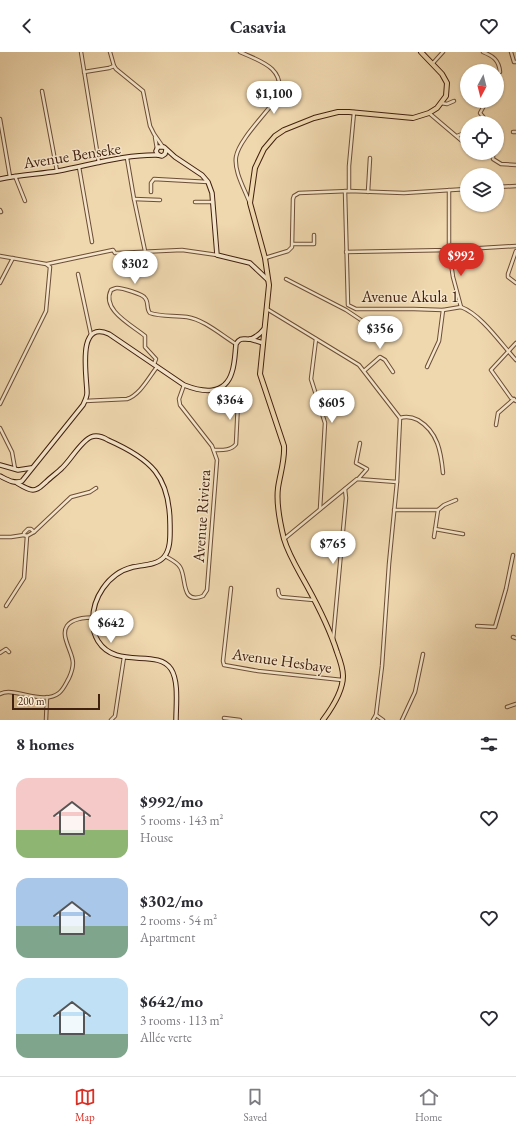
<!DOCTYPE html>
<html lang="en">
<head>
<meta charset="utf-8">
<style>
  :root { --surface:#fff; --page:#f2f2f3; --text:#2b2b33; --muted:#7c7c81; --line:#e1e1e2; --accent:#d93025 }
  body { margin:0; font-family:"EB Garamond",serif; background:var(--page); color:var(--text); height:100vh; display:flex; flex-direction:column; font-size:15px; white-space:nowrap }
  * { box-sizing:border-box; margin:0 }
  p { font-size:13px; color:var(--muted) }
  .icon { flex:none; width:22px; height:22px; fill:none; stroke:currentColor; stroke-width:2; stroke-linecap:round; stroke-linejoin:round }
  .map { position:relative; height:668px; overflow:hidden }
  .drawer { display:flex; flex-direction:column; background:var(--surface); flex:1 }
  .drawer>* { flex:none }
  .needle { width:26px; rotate:187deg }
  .fabs { position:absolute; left:460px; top:12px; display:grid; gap:8px }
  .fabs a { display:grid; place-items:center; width:44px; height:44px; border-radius:50%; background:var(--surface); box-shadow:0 1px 3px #0004; font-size:20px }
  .scale { position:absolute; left:12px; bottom:10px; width:88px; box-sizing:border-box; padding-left:4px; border:2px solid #40200f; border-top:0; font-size:11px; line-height:14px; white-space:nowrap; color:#40200f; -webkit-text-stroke:3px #f5e5ca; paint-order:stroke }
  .price { position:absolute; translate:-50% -34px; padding:0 9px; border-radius:14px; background:#fff; color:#222; font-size:13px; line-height:26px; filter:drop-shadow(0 1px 2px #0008) }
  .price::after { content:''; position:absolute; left:50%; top:24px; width:12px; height:9px; margin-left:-6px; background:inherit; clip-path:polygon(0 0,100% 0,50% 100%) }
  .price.on { background:var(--accent); color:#fff }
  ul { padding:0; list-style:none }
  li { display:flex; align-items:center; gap:12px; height:100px; padding:0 16px }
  li span { display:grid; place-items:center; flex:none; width:112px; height:80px; border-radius:12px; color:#555 }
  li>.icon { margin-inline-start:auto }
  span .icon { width:48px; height:48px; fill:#fffc; stroke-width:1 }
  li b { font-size:17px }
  h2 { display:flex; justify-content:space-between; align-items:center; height:48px; padding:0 16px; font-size:17px }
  header { display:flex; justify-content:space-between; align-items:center; height:52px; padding:0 16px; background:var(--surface); font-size:18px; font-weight:700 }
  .tabs { display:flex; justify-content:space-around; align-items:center; height:56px; border-top:1px solid var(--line); background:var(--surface); font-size:11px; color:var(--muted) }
  .tabs a { display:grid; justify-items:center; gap:2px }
  .tabs .on { color:var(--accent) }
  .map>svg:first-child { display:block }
</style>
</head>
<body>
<header><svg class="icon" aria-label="back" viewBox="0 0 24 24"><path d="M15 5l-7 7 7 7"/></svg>Casavia<svg class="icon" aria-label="heart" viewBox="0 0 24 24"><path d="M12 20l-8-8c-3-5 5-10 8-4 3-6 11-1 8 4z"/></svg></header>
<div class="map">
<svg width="516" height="668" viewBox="0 0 516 668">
  <rect width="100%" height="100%" fill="#efd7ae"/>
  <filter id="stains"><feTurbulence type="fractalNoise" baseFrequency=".005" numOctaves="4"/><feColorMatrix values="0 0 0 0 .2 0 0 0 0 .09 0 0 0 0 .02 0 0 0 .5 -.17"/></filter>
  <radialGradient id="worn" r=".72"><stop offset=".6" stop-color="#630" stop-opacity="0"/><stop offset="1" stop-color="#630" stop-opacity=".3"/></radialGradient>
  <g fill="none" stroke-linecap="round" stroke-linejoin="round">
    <!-- street casing -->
    <g stroke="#6c4e37" stroke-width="4.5">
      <g id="street">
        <polyline points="81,0 99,111"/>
        <polyline points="110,0 114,14 116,17 143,39 150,74 154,82 163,95"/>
        <path d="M 240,0 C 260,9 286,16 278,44 C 268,60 239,87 236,105 C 234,119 244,136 249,149"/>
        <path d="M 483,0 C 493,4 499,8 500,20"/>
        <polyline points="511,0 514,10 516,10"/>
        <polyline points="433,11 443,0"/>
        <polyline points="84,20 109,16 114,14"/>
        <polyline points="42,39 57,119"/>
        <polyline points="441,51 447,52 454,49"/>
        <polyline points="429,61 462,89"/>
        <polyline points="0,67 10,125"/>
        <polyline points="482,71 485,67 480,61 485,52 486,49"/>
        <polyline points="513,80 516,80"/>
        <polyline points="457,84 467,80"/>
        <polyline points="155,85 157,97"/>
        <polyline points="493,101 493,107 501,112 516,113"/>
        <polyline points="127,106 134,147 145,199"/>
        <polyline points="79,115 92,190"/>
        <polyline points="15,124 25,149"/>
        <polyline points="497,135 516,134"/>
        <polyline points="449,138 449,198 453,225 461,255"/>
        <path d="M 345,139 L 348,253 L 356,257 L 414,257 L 443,258 L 461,255 C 482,263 501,292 516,308"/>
        <polyline points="349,139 349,114 354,60"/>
        <polyline points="151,140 151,131 154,127 208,130"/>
        <polyline points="368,140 370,106"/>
        <polyline points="134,147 160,148"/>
        <polyline points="195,150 213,150"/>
        <polyline points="0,158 1,160"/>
        <polyline points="293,192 314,192 314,183"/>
        <polyline points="516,199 508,222 508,225 516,231"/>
        <polyline points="346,200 449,198 516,194"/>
        <polyline points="0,204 46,212 50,215 46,259 0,352"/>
        <polyline points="265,206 288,199 292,195 293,147 294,144 299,141 349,139 404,141 467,137"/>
        <polyline points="47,212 113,198 115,201 118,201 182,198 217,203"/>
        <polyline points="78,222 91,283"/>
        <polyline points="286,227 346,258 370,274"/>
        <polyline points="0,231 13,206"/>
        <polyline points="267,257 359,313 400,366 397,430 389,512 382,614 376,663 373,668"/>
        <polyline points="316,287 311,327 325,371 320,457"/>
        <polyline points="516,291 491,318 511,346 516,349"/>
        <path d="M 154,312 L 156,307 L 145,295 L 145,284 C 132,273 101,258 111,238 C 114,237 115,236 117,236 C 122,236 143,242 145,246 C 149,250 146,257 150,261 C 161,265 175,263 187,265 C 205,268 221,283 236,292"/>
        <polyline points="427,315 439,289 443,258"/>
        <polyline points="364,319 380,305 385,308 393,320"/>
        <path d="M 85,349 L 127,347 C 140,343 149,325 157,315"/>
        <path d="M 400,366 C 407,364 412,365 418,368 C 438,380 441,400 443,421"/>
        <polyline points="496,373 498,361 514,347"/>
        <polyline points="0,376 12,400 15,417"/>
        <path d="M 214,398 C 221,398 231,399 236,392 L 238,350 C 234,343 225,342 220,336"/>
        <polyline points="359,426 367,417 356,411 360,391"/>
        <polyline points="394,458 438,458"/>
        <polygon points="28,477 31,477 34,480 27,484 24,483 24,481"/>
        <polyline points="435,477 463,482"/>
        <polyline points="34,480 71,445 90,440 96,436"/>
        <polyline points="0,485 11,485 24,483"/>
        <polyline points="434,485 438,458 444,453 456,448"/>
        <polyline points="284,487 357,427 397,430"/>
        <path d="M 165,504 C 170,507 177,510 180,515 C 187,525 180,553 203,544 L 207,538 L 217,408 L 212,394 L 180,353 L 179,347 L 184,333"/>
        <polyline points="231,536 223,609 224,613 258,619 342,628"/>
        <polyline points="278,538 279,543 281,545 314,548"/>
        <polyline points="6,554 24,526 27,484"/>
        <polyline points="477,574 495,575 506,537 513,503"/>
        <polyline points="513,585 516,586"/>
        <polyline points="333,588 346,446 345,437"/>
        <polyline points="0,601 6,597 9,600"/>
        <path d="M 0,642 C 13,634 43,654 59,641 C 64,637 66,631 69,626 C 77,608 71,605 66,588 C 57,559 103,566 120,566"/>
        <polyline points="507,655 516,652"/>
        <polyline points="376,663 383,668"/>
        <polyline points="224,666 240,668"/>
        <polyline points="46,668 47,645"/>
        <polyline points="111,668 115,664 124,605"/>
        <polyline points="402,668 415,640 423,602"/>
      </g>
    </g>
    <!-- secondary casing -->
    <g stroke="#40200f" stroke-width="5.5">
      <g id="secondary">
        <polyline points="166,98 165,102 162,104 158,103 156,99 158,95 164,95 175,105 202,123 208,130 212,141 217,203 250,211 268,228"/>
        <path d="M 0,127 C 19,123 39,122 58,119 C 91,113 125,102 159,103"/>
        <polyline points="250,287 263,291"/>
        <polyline points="0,413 18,418 31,416"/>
        <path d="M 0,424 C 8,428 14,432 22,429 L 83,353 C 85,349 87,345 87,341 C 87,325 76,267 109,282 L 184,333 C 202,340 225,344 232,320 C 235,311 235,301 236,292 C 241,284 244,288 251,287 C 256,285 261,281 264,277"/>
        <path d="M 17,431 C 22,434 28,438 33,438 C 39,438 42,433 46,430 C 51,425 57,421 62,416 C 70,409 81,389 91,385 C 96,383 103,385 108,388 C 151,407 170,424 170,473 C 170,483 171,497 164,505 C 157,513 143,513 133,515 C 108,521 91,547 93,572 C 93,578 95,584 98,589 C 116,618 157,596 171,617 C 179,629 176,654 176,668"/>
      </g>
    </g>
    <!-- primary casing -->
    <g stroke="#40200f" stroke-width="6">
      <path id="primary" d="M 323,668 C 332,656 343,639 343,624 C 343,616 340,608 337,600 C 330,578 318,554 307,534 C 299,519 289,504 284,487 C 280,471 276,452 278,436 C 280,422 285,408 284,394 L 260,322 L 269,233 L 265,206 L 250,151 L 255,116 L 264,97 L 275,84 L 284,78 L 314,66 L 338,60 L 349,60 L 413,66 L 429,61 L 437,56 L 446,44 L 447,31 L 442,22 L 421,0"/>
    </g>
    <!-- street -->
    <use href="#street" stroke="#f5e5ca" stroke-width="2.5"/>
    <!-- secondary -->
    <use href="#secondary" stroke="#f5e5ca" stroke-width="3.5"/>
    <!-- primary -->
    <use href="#primary" stroke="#efd7ae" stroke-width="4"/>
  </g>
  <g text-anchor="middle" stroke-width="3" stroke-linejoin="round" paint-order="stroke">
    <!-- street labels -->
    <g font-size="16" fill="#40200f" stroke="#f5e5ca">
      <text transform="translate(72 103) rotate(-9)" y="6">Avenue Benseke</text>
      <text x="410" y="250">Avenue Akula 1</text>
      <text transform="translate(201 464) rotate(-86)" y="6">Avenue Riviera</text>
      <text transform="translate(282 608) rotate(8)" y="6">Avenue Hesbaye</text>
    </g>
  </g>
  <rect width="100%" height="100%" filter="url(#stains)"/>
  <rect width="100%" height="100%" fill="url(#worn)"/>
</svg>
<div class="fabs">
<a><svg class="needle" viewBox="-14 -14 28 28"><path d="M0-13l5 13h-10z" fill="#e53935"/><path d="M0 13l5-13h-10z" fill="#7c7c81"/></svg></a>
<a><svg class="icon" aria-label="locate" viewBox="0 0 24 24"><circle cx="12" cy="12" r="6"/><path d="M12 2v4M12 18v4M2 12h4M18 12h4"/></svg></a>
<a><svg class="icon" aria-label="layers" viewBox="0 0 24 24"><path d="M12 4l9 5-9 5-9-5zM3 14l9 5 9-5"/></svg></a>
</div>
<div class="scale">200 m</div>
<b class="price" style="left:274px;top:63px">$1,100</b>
<b class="price on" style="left:461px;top:225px">$992</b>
<b class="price" style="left:135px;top:233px">$302</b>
<b class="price" style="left:380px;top:298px">$356</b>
<b class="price" style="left:230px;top:369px">$364</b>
<b class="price" style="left:332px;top:372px">$605</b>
<b class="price" style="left:333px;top:513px">$765</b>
<b class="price" style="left:111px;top:592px">$642</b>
</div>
<section class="drawer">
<h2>8 homes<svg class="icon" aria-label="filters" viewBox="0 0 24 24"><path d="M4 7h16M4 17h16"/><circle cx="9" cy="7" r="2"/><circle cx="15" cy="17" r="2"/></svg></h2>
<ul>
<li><span style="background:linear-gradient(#f6c9c9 65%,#8fb573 0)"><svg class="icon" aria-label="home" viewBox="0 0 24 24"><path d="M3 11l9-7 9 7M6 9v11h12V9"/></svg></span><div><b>$992/mo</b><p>5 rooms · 143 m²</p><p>House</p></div><svg class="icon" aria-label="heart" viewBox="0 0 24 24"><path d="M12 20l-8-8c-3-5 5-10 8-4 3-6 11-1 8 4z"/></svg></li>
<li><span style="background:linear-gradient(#a9c7e8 60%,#7fa58c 0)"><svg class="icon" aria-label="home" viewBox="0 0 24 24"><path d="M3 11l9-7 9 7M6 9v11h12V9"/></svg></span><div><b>$302/mo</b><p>2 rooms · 54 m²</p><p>Apartment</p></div><svg class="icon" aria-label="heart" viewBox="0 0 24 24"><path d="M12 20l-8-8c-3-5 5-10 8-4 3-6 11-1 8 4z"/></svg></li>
<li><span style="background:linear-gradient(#bfe0f5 70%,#7fa58c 0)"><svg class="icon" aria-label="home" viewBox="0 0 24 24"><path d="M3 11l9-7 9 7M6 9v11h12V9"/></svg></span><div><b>$642/mo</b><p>3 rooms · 113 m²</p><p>Allée verte</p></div><svg class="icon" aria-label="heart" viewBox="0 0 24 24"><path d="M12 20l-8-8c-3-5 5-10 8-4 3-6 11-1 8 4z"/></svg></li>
</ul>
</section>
<nav class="tabs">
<a class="on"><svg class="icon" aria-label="map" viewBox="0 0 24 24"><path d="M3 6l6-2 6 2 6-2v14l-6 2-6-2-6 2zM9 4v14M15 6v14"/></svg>Map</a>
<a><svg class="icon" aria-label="saved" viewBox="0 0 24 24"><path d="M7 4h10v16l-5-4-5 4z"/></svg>Saved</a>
<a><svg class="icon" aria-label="home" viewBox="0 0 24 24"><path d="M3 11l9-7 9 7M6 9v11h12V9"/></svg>Home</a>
</nav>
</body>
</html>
